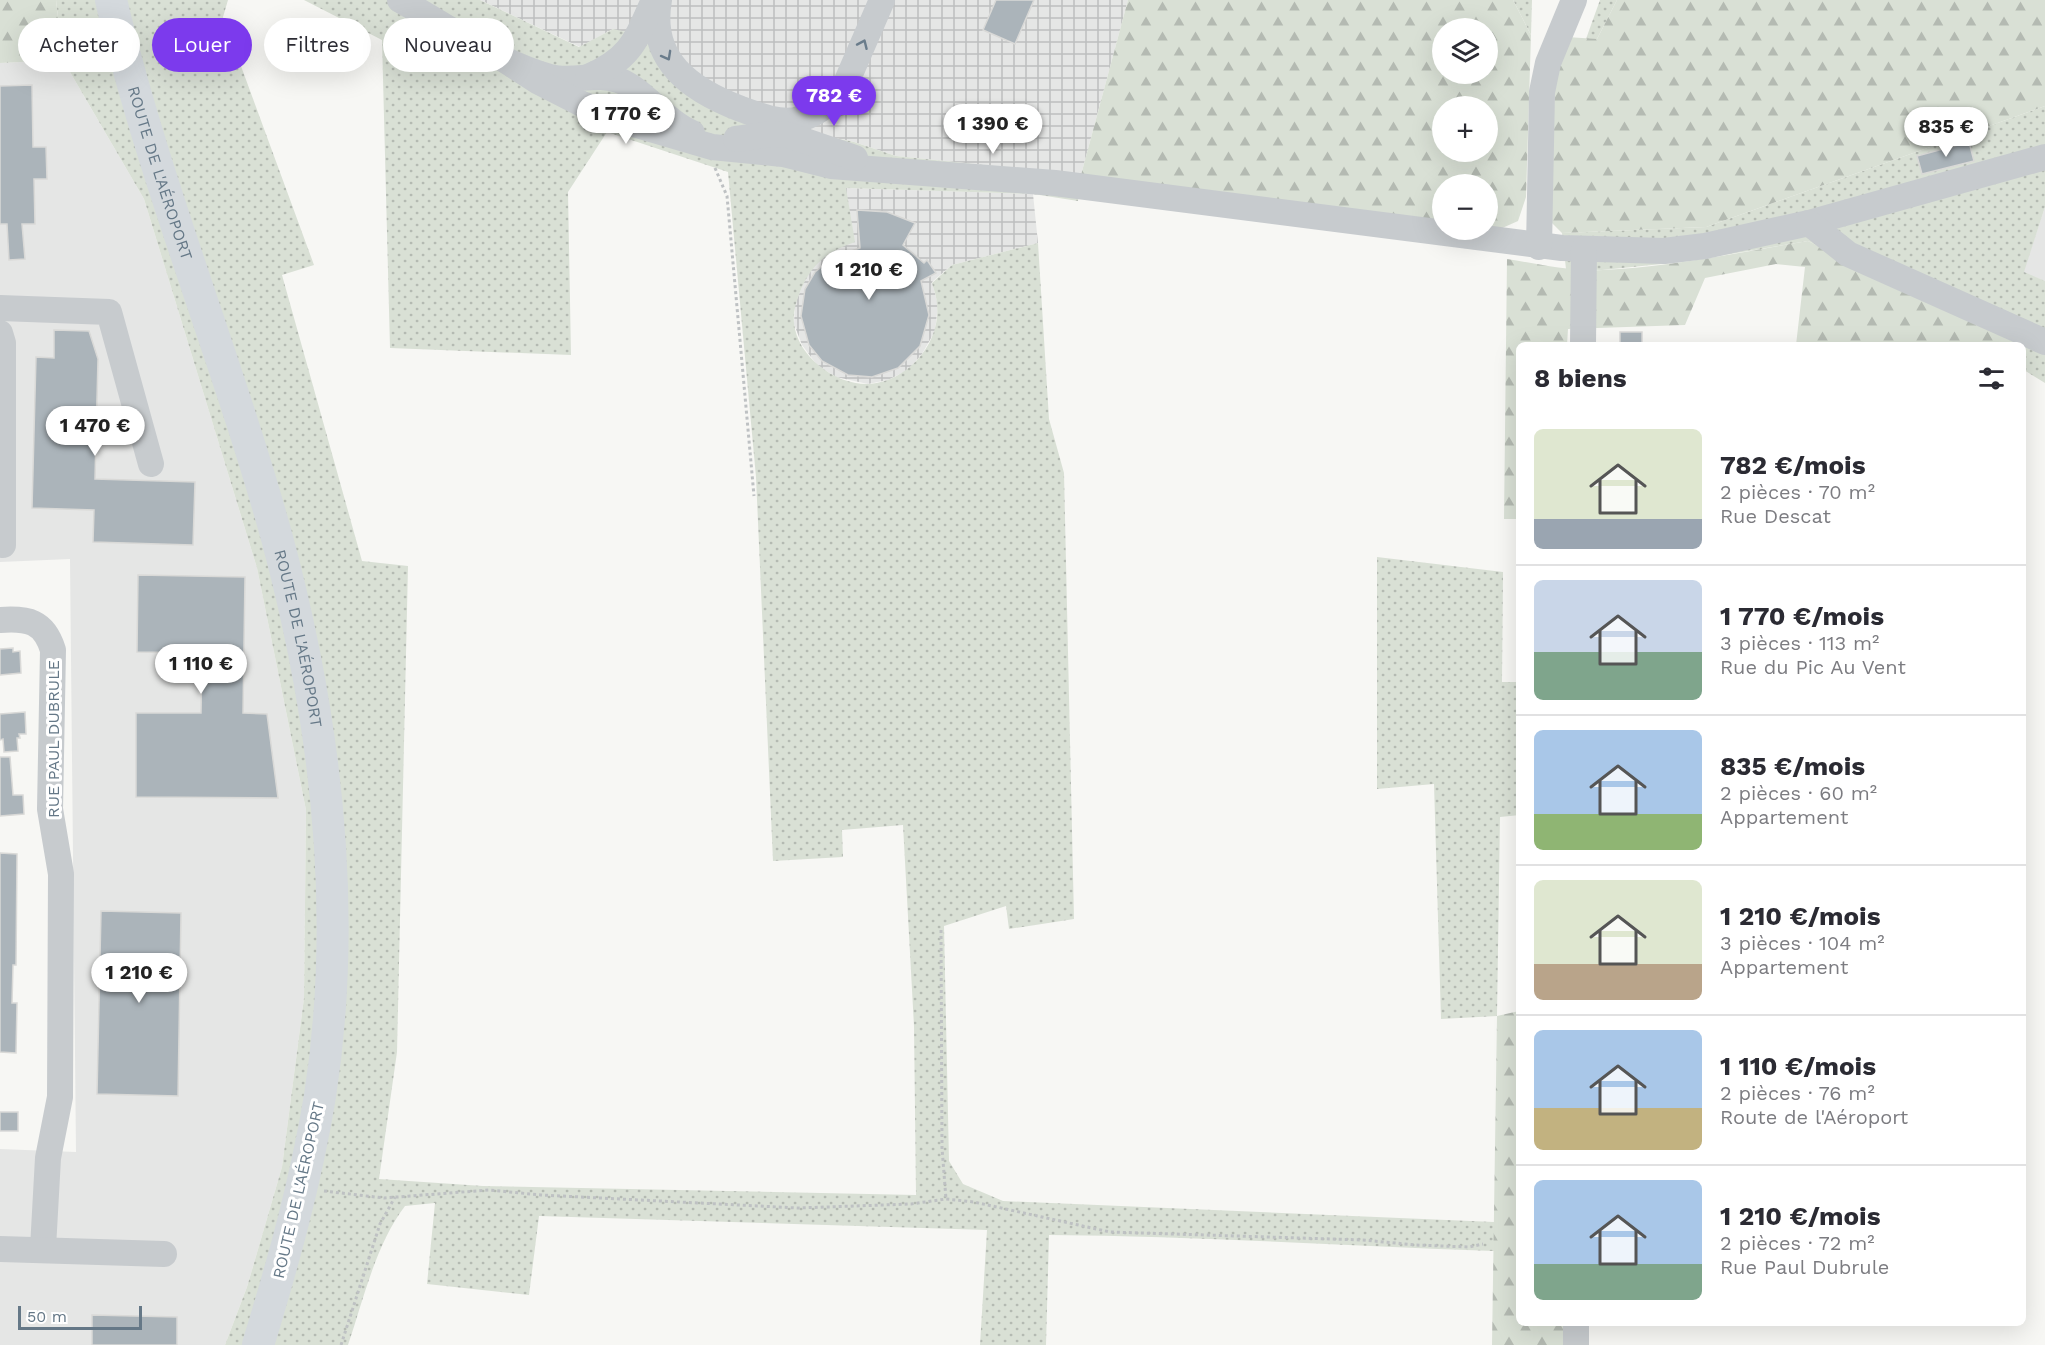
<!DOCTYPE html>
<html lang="fr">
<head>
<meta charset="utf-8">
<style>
  :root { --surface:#fff; --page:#f2f2f3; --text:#2b2b33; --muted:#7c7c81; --line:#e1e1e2; --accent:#7c3aed }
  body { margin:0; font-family:"Work Sans",sans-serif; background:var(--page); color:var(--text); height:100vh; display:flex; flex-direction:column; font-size:22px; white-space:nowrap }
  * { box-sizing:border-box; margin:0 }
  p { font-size:20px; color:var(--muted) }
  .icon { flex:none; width:33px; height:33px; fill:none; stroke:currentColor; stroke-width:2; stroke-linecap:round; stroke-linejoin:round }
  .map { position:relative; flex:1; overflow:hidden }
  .details { position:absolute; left:1516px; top:342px; width:510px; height:984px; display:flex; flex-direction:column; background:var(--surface); border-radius:9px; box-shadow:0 6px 24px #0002 }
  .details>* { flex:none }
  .guide { position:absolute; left:18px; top:18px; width:570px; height:54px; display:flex; gap:12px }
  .controls { position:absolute; left:1432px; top:18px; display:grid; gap:12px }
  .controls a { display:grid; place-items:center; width:66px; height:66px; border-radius:50%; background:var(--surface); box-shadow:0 6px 24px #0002; font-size:30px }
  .scale { position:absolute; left:18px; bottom:15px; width:124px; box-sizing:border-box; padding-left:6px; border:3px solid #657887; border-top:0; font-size:16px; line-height:21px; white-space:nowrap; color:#657887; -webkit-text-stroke:4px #fff; paint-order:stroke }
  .price { position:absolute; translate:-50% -51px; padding:0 14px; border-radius:21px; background:#fff; color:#222; font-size:20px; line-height:39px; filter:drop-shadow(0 2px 3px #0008) }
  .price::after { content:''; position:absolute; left:50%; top:36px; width:18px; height:14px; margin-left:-9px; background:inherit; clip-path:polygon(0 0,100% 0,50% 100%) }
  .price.active { background:var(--accent); color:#fff }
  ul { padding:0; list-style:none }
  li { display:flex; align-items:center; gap:18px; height:150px; padding:0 18px }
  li+li { border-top:2px solid var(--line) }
  li span { display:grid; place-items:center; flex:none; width:168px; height:120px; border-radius:9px; color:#555 }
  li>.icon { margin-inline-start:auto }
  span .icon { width:72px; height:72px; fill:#fffc; stroke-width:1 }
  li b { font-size:26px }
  h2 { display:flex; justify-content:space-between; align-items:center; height:72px; padding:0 18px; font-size:26px }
  .chip { padding:0 21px; border-radius:27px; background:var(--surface); box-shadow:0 6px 24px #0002; font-size:21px; line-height:54px }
  .chip.active { background:var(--accent); color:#fff }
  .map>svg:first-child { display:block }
</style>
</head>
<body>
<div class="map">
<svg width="2045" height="1345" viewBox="0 0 2045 1345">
  <defs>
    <pattern id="industrial-grid" width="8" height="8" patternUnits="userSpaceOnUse" patternTransform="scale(1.5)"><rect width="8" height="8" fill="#e5e6e5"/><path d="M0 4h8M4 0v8" fill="none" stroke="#bdbfbf"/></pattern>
    <pattern id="grass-dots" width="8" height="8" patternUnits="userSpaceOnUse" patternTransform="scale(1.5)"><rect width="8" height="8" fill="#d9e0d5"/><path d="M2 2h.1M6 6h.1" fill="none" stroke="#b4bab2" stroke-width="1.8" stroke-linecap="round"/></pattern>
    <pattern id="forest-firs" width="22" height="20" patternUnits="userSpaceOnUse" patternTransform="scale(1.5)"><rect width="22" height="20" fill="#d9e0d5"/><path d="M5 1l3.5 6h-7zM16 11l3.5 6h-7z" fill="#b4bab2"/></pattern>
  </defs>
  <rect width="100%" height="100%" fill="#f7f7f4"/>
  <!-- built -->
  <g fill="#e5e6e5">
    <polygon points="63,60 144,199 257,568 306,810 304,998 282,1167 247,1287 225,1345 0,1345 0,1149 76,1152 70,559 0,562 0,63"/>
    <polygon points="2045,207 2045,281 2023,273"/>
  </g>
  <!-- industrial -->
  <g fill="url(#industrial-grid)">
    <polygon points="480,0 1128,0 1081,175 896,156 854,142 759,122 613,29 580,47"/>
    <polygon points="846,188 1033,194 1038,243 952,265 932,282 938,305 935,331 922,354 908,370 888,380 868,384 836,377 817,365 802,345 794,324 795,304 804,282 813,266 834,249"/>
  </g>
  <!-- grass -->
  <g fill="url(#grass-dots)">
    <path d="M 56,0 L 228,0 L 223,17 L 314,265 L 282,275 L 362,561 L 408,566 L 397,1052 L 379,1179 L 483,1186 L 916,1195 L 914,1026 L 903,825 L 842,830 L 843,857 L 773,861 L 756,477 L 728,172 L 607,132 L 568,192 L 571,355 L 390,348 L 382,40 L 304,0 L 480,0 L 579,47 L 613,29 L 649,37 L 759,122 L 854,142 L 896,156 L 1081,175 L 1078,201 L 1033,194 L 846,188 L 855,242 C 828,251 811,264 800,292 C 796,302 793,312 794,323 C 797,357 837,386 870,384 C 908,381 941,343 937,305 C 937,298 934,290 932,283 L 952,265 L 1038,243 L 1049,419 L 1064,473 L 1074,919 L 1009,929 L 1006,906 L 944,926 L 949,1161 L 963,1184 L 1003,1201 L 1494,1222 L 1494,1251 C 1345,1246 1198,1236 1049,1235 L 1046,1345 L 980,1345 L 987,1230 L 539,1216 L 529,1295 L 427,1284 L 435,1203 L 405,1206 C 375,1246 364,1298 348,1345 L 225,1345 L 247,1287 L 282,1167 L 304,998 L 306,810 L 257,568 L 144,199 L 63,60 Z"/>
    <polygon points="1513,0 1532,0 1531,35"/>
    <polygon points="1600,0 1617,0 1597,39 1586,39"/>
    <polygon points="2045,106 2045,207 2024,272 2045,281 2045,383 2024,370 2024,345 2009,345 2009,339 1808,241 1682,262 1602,270 1566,269 1562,233 1706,227"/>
    <polygon points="1377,557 1503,572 1502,682 1519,682 1520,815 1500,817 1497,1016 1441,1019 1434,784 1377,789"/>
  </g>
  <!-- forest -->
  <g fill="url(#forest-firs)" fill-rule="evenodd">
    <polygon points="0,0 56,0 63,60 0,63"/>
    <path d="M 1128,0 L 1513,0 L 1531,35 L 1526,197 L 1518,221 L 1500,229 L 1488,227 L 1488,184 L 1443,184 L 1443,221 L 1081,175 ZM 1443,28 L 1488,28 L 1488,74 L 1443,74 ZM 1443,106 L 1488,106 L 1488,152 L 1443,152 Z"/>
    <polygon points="1617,0 2045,0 2045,106 1706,227 1562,233 1551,222 1555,73 1567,37 1597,39"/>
    <path d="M 1808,241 L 2009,339 L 2009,345 L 1796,345 L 1805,267 L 1776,264 L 1705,278 L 1685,325 L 1568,329 L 1567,345 L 1520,345 L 1519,519 L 1504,519 L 1507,259 C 1539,264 1571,272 1603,270 C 1672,267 1740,252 1808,241 Z"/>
    <polygon points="1519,1011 1520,1323 1589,1323 1589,1345 1492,1345 1497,1016"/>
  </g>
  <!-- building -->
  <g fill="#abb4ba" stroke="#d9d9d7" stroke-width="1.5">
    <polygon points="996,0 1034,0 1015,44 983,30"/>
    <polygon points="32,85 33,147 46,147 47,179 34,179 35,224 22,224 25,259 9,260 7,224 0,224 0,86"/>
    <polygon points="1969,142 1974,161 1922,174 1917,156"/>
    <polygon points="857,210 887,212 915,223 903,245 924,263 927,260 936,273 921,281 929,315 920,346 898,368 872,377 848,375 822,361 809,345 801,316 805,289 815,272 834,257 860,248"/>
    <polygon points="54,330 89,331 98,359 95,479 195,482 193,545 93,542 94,510 32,508 36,357 54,358"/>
    <rect x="1620" y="332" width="22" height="13"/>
    <polygon points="138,575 245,577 243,713 267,714 278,798 136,797 136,713 201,713 202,653 137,652"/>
    <polygon points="13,648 13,652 20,651 21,673 0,675 0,649"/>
    <polygon points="25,712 26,734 19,734 20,738 17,738 18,751 4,752 3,739 0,740 0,714"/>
    <polygon points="0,757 10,757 13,795 23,795 24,814 0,816"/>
    <polygon points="0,853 17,854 16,965 13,965 12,1003 17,1003 16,1053 0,1052"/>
    <polygon points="101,911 181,913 178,1096 97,1094"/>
    <rect x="0" y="1112" width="18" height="19"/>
    <polygon points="92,1315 177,1317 177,1345 92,1345"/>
  </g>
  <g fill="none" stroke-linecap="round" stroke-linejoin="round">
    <!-- path -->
    <g stroke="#bec1c3" stroke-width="3" stroke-dasharray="3 3" stroke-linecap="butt">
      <polyline points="715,168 727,196 754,496"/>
      <polyline points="941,930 942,1148 946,1199"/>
      <polyline points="324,1191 384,1198 489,1190 541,1195 798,1208 911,1204 946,1199 974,1202 1110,1232 1363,1240 1416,1245 1469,1247 1483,1244"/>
      <polyline points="341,1345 380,1224 395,1197"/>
    </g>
    <!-- minor -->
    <g stroke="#c7cbce" stroke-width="26">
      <path d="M 400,0 C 448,27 497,62 550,77 C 573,83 596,72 618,80 C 642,88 664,121 692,133"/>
      <path d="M 659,0 C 648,61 691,90 741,109 C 758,115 777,123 795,120 C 816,116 830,103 844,88"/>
      <polyline points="505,60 539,82 582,104 637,125 712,147 783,154 831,166 1055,183 1562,248 1664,251 1705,246 1809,223 2045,157"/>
      <path d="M 588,77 C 631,59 636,40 654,0"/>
      <polyline points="837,104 882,0"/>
      <polyline points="736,139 772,134 788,135 855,158"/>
      <polyline points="1809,223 1848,254 2045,342"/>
      <polyline points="1539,247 1542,92 1548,63 1574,0"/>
      <polyline points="0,308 109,312 151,464"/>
      <polyline points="0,333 3,343 3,545"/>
      <polyline points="1583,345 1584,249"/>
      <path d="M 0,620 C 28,618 44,621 53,650 L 50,809 L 61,874 L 60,1097 L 48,1158 L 43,1248"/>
      <polyline points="0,1249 164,1254"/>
      <polyline points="1576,1345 1576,1323"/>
    </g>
    <!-- major -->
    <path stroke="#d4d9dd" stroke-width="32" id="s1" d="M 111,0 C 154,183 227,357 277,538 C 326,720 349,909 320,1096 C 306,1181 283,1263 258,1345"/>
  </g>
  <!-- one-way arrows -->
  <defs><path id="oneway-chevron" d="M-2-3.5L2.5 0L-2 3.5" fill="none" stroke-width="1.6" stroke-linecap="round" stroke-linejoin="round" transform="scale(1.5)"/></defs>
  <g stroke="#6a7c8b">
    <use href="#oneway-chevron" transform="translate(863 44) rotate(-66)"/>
    <use href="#oneway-chevron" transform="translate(667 56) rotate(61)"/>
  </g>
  <g text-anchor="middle" stroke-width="6" stroke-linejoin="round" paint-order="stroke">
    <!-- street labels -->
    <g font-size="16" fill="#657887" stroke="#fff">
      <text dy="6" stroke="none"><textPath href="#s1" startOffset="180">ROUTE DE L'AÉROPORT</textPath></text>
      <text dy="6" stroke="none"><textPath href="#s1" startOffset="666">ROUTE DE L'AÉROPORT</textPath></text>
      <text transform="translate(53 739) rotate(-90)" y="6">RUE PAUL DUBRULE</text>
      <text transform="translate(298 1190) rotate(-77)" y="6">ROUTE DE L'AÉROPORT</text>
    </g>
  </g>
</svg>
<div class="controls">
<a><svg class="icon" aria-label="layers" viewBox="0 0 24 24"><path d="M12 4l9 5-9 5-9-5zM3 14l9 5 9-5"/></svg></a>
<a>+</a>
<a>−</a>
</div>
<div class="scale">50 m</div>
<b class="price active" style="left:834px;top:127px">782 €</b>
<b class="price" style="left:626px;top:145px">1 770 €</b>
<b class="price" style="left:993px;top:155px">1 390 €</b>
<b class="price" style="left:1946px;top:158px">835 €</b>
<b class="price" style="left:869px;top:301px">1 210 €</b>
<b class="price" style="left:95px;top:457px">1 470 €</b>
<b class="price" style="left:201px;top:695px">1 110 €</b>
<b class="price" style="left:139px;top:1004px">1 210 €</b>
<div class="guide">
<a class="chip">Acheter</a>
<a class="chip active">Louer</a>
<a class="chip">Filtres</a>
<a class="chip">Nouveau</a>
</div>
<section class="details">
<h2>8 biens<svg class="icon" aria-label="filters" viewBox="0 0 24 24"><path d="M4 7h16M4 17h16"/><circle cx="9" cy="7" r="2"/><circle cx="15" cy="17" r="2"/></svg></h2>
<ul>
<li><span style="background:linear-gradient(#dfe7d0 75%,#9aa5b1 0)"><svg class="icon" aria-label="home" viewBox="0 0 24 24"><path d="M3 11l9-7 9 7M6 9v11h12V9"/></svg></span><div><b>782 €/mois</b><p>2 pièces · 70 m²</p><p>Rue Descat</p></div></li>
<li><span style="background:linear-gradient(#c9d6e8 60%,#7fa58c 0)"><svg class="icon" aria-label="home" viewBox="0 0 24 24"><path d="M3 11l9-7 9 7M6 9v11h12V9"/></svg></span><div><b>1 770 €/mois</b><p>3 pièces · 113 m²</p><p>Rue du Pic Au Vent</p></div></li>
<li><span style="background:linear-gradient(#a9c7e8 70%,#8fb573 0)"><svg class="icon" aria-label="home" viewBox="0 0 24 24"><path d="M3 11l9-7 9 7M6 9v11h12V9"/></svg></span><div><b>835 €/mois</b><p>2 pièces · 60 m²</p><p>Appartement</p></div></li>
<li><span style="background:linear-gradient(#dfe7d0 70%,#b9a48a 0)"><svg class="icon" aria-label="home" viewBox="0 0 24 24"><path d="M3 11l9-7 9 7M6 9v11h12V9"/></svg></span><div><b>1 210 €/mois</b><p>3 pièces · 104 m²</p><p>Appartement</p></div></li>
<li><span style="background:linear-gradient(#a9c7e8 65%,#c2b280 0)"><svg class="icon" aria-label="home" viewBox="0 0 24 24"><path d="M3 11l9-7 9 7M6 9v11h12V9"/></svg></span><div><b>1 110 €/mois</b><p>2 pièces · 76 m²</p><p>Route de l'Aéroport</p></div></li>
<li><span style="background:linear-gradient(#a9c7e8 70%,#7fa58c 0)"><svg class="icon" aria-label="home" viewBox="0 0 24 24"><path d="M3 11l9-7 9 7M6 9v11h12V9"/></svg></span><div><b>1 210 €/mois</b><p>2 pièces · 72 m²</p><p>Rue Paul Dubrule</p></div></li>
</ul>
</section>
</div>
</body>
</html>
